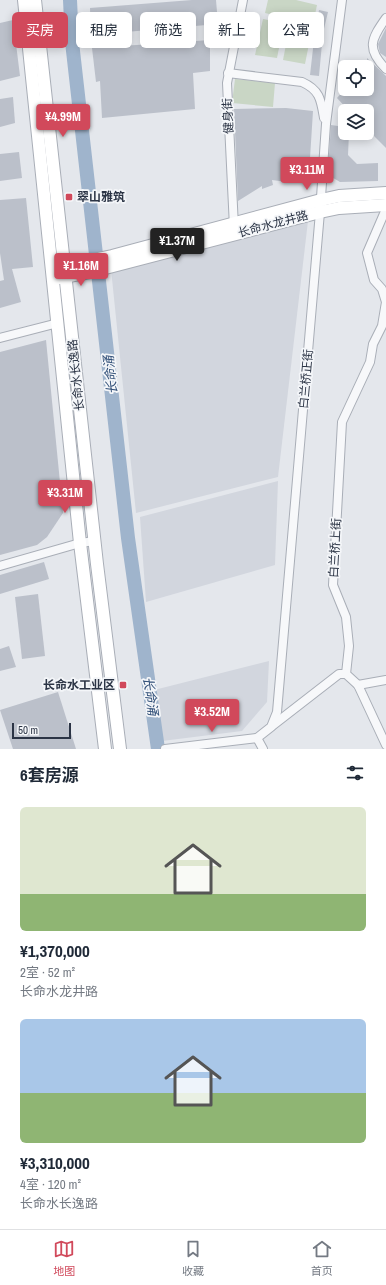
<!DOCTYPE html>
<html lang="zh">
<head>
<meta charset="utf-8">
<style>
  :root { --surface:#fff; --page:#f6f6f7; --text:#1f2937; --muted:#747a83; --line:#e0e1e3; --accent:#d1495b }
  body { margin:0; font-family:"Archivo Narrow","Noto Sans SC",sans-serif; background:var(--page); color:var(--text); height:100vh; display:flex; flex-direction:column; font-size:15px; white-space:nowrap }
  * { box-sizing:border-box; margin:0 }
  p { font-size:13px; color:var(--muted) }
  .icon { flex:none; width:22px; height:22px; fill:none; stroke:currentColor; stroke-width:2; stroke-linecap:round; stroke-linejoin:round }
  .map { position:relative; height:749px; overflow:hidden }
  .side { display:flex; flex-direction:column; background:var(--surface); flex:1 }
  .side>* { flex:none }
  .banner { position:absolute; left:12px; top:12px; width:362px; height:36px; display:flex; gap:8px }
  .controls { position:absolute; left:338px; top:60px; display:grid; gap:8px }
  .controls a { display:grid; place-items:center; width:36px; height:36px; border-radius:6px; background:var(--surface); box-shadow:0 2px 10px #0003; font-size:20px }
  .scale { position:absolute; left:12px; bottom:10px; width:59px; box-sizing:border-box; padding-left:4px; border:2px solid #2b3445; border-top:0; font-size:11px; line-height:14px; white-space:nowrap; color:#2b3445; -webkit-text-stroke:3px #f4f6f9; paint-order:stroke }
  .price { position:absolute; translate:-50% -34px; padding:0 9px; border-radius:4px; background:var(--accent); color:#fff; font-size:13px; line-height:26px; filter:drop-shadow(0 1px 2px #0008) }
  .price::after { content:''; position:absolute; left:50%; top:24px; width:12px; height:9px; margin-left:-6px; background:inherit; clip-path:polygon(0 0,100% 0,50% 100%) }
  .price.on { background:#222; color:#fff }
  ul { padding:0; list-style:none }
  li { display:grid; align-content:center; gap:8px; height:212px; padding:0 20px }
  li span { display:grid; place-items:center; height:124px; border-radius:6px; color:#555 }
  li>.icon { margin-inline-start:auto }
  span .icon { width:72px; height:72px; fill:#fffc; stroke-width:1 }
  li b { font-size:17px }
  h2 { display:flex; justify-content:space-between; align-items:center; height:48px; padding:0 20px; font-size:17px }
  .tag { padding:0 14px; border-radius:6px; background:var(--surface); box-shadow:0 2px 10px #0003; font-size:14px; line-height:36px }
  .tag.on { background:var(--accent); color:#fff }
  .tab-bar { display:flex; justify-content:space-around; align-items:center; height:56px; border-top:1px solid var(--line); background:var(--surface); font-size:11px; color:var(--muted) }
  .tab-bar a { display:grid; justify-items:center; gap:2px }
  .tab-bar .on { color:var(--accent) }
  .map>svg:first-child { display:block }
</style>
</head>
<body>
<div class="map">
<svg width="386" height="749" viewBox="0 0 386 749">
  <rect width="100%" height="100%" fill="#e4e7ec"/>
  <!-- built -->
  <g fill="#d2d6de">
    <polygon points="308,221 278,477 136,513 111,269"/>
    <polygon points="278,481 275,565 146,602 140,517"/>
    <polygon points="269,661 267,702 242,731 162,741 154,690"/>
  </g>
  <!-- green -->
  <g fill="#c9d6c5">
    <polygon points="268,0 296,0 317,5 313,24 265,13"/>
    <polygon points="263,19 284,23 277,58 255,55"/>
    <polygon points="290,24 312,29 305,64 283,60"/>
    <polygon points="235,79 275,83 273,107 232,103"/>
  </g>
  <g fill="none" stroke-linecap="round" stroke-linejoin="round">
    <!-- river -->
    <polyline stroke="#9fb4cc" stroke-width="14" points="70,0 72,42 128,538 158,749"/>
  </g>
  <!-- building -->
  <g fill="#bbc0ca">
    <polygon points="192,0 216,0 218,24 91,35 90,8"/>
    <polygon points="319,10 328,12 323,33 319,76 310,75 315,31"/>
    <polygon points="13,20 20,76 0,81 0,23"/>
    <polygon points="386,28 386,57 380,53 378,44"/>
    <polygon points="210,40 210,71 193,73 195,109 102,118 100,81 96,82 92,48"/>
    <polygon points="367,58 386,76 386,148 367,129 367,111 349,111 337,98 345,89 367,89"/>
    <polygon points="13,97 15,123 0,127 0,99"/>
    <polygon points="286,108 313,111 309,174 286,170 287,182 272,180 273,185 262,189 262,186 238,201 234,109"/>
    <polygon points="331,125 345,127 345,133 349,133 348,155 357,164 378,163 378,181 340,182 330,176 328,169"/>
    <polygon points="19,152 22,178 0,181 0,154"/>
    <polygon points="26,198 33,267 12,269 21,302 0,308 0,281 4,280 0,253 0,200"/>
    <polygon points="46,340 63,513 47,537 37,545 0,555 0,352"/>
    <polygon points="44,562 49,579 0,594 0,575"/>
    <polygon points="38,594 45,656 22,659 15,597"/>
    <polygon points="9,646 16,667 0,671 0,649"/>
    <polygon points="58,692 76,749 13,749 0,710"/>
  </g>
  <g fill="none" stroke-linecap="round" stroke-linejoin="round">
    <!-- street casing -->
    <g stroke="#a9aeb7" stroke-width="10">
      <g id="street">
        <path d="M 386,18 C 371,39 366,49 386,69"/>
        <path d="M 228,73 L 302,82 C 320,90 321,100 324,118"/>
        <polyline points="386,209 367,253 374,280 382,289 386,302 382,326 373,344 370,362 342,422 333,585 346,617 349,646 346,674 358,685 386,745"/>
        <polyline points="234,227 227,83 243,0"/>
        <polyline points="0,338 58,323"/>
        <polyline points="0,566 80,543 95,541"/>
        <polyline points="358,685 386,680"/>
        <polyline points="272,726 339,674 346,674"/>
        <polyline points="165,749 257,738"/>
        <polyline points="263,749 257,738 271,727 277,712 320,212 326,124 342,0"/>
      </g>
    </g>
    <!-- secondary casing -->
    <g stroke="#a9aeb7" stroke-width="14">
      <g id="secondary">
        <polyline points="24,0 80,543 105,749"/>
        <polyline points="35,0 97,564 120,749"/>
        <polyline points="60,270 65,266 112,256 321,200 339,196 386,193"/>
        <polyline points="58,278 90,272 320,212 339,208 386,205"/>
      </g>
    </g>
    <!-- street -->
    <use href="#street" stroke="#f7f8fa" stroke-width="8"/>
    <!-- secondary -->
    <use href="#secondary" stroke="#fff" stroke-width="12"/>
  </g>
  <!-- markers -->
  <g fill="#d1495b" stroke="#f4f6f9" stroke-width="1.5">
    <rect x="65" y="193" width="8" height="8" rx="2"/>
    <rect x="119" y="681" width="8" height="8" rx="2"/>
  </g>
  <g text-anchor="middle" stroke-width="3.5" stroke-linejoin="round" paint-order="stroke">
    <!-- street labels -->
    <g font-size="12" fill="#2b3445" stroke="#f4f6f9">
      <text transform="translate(228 116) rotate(-93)" y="4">健身街</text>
      <text transform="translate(273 224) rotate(-15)" y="4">长命水龙井路</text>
      <text transform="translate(76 375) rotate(-96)" y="4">长命水长逸路</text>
      <text transform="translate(306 379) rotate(-85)" y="4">白兰桥正街</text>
      <text transform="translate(335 548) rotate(-87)" y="4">白兰桥上街</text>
    </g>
    <!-- poi labels -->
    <g font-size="12" font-weight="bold" fill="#2b3445" stroke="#f4f6f9" text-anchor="start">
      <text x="77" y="201">翠山雅筑</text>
      <text x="115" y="689" text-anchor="end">长命水工业区</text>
    </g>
    <!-- water labels -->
    <g font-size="13" font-style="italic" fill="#34527a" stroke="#f4f6f9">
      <text transform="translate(110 375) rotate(-96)" y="5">长命涌</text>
      <text transform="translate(151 696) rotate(82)" y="5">长命涌</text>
    </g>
  </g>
</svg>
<div class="controls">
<a><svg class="icon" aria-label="locate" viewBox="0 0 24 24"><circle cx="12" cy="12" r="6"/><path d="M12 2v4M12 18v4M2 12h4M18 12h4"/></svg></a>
<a><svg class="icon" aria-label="layers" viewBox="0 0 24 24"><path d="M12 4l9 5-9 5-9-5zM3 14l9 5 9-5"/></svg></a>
</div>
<div class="scale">50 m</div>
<b class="price" style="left:63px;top:138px">¥4.99M</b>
<b class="price" style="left:307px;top:191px">¥3.11M</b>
<b class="price on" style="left:177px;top:262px">¥1.37M</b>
<b class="price" style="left:81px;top:287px">¥1.16M</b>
<b class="price" style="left:65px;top:514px">¥3.31M</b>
<b class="price" style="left:212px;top:733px">¥3.52M</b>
<div class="banner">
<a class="tag on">买房</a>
<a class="tag">租房</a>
<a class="tag">筛选</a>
<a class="tag">新上</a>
<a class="tag">公寓</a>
</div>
</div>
<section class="side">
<h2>6套房源<svg class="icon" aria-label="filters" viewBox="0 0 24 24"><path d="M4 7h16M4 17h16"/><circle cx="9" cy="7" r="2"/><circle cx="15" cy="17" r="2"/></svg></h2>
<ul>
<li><span style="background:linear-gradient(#dfe7d0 70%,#8fb573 0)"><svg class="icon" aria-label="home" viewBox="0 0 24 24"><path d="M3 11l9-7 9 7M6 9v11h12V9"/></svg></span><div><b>¥1,370,000</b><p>2室 · 52 m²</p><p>长命水龙井路</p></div></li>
<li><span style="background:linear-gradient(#a9c7e8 60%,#8fb573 0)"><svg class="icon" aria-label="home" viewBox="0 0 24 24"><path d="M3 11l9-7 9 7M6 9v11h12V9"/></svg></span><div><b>¥3,310,000</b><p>4室 · 120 m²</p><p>长命水长逸路</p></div></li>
</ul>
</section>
<nav class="tab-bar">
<a class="on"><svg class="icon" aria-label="map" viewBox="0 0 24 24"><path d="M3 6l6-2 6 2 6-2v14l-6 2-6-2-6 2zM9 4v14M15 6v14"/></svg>地图</a>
<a><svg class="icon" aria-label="saved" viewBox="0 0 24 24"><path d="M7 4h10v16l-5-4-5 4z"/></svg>收藏</a>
<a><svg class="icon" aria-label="home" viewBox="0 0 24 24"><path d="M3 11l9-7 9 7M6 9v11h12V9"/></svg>首页</a>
</nav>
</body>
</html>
